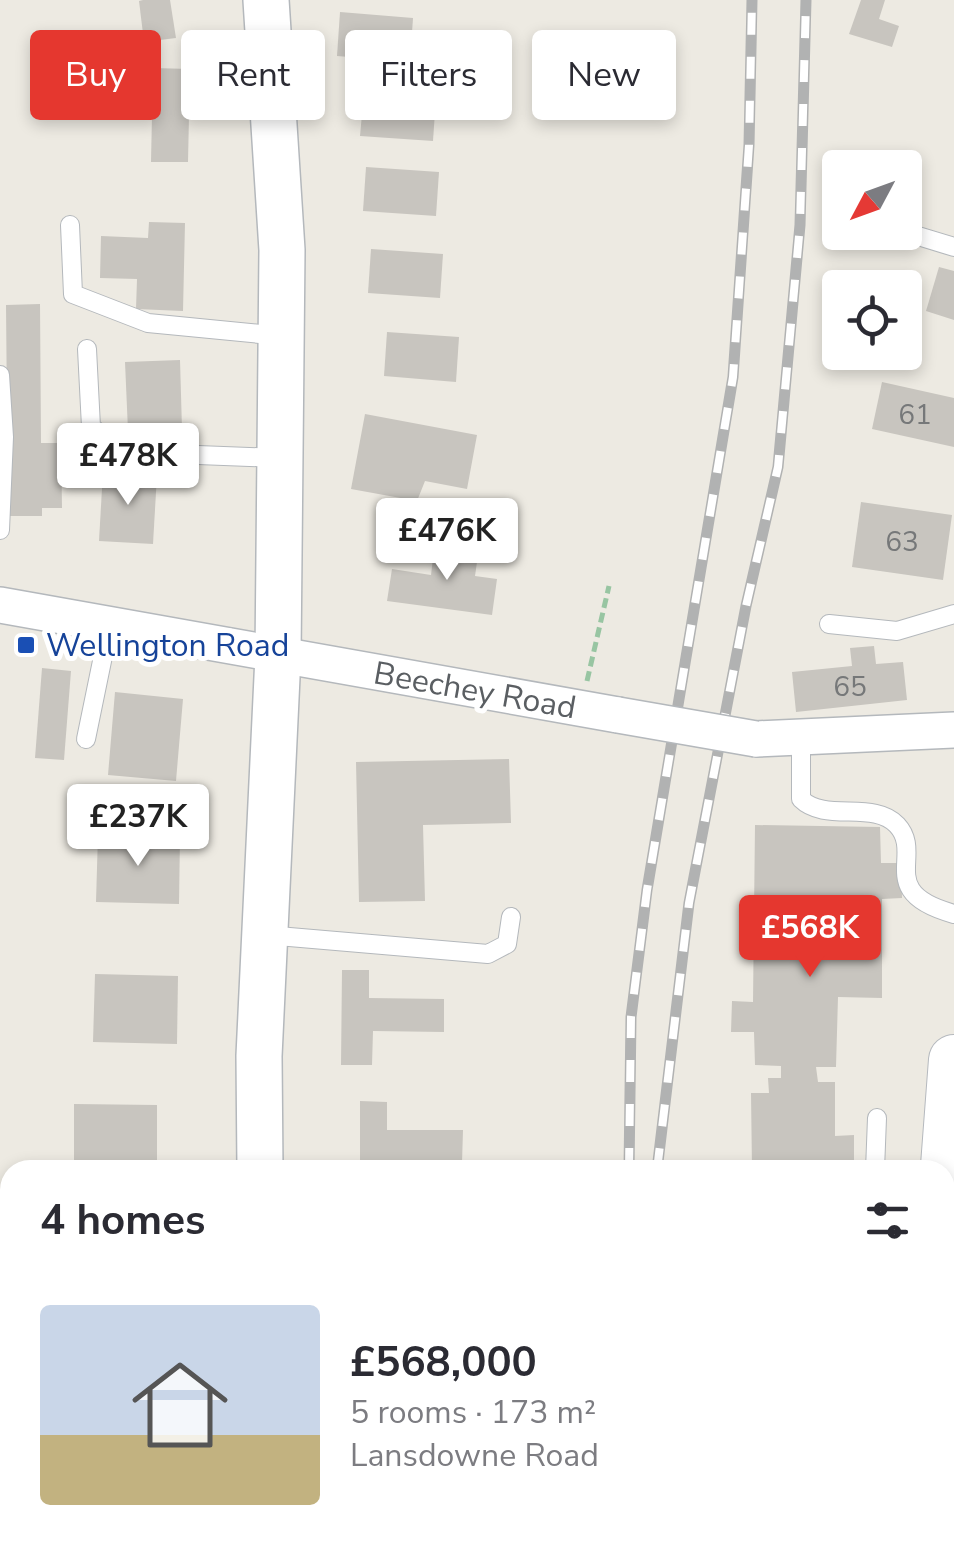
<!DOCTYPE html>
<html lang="en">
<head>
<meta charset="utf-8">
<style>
  :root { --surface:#fff; --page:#f7f7f7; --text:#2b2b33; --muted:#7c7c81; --accent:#e5372f }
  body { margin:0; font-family:"Nunito Sans",sans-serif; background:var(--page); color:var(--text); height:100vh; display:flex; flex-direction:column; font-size:38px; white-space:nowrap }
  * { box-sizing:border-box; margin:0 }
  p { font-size:32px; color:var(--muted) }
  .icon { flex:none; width:55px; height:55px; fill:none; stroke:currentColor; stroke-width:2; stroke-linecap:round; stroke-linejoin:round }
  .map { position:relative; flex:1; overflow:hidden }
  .sheet { position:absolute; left:0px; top:1160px; width:955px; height:392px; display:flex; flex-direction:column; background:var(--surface); border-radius:30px 30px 0 0; box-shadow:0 5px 15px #0003 }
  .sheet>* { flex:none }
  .guide { position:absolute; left:30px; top:30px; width:895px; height:90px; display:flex; gap:20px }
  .needle { width:65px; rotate:229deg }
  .tools { position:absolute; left:822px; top:150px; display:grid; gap:20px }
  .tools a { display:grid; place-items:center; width:100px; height:100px; border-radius:10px; background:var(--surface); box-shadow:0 5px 15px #0003; font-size:50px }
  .price { position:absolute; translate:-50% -85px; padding:0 22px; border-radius:10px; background:#fff; color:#222; font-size:32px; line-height:65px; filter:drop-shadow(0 2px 5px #0008) }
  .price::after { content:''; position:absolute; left:50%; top:60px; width:30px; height:22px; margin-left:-15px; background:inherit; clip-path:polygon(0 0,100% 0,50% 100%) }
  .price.selected { background:var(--accent); color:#fff }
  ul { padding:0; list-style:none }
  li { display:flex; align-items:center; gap:30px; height:250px; padding:0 40px }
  li span { display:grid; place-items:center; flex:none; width:280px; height:200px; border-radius:10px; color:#555 }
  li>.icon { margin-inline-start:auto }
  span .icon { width:120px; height:120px; fill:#fffc; stroke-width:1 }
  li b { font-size:42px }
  h2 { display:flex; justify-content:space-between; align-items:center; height:120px; padding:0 40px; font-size:42px }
  .tag { padding:0 35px; border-radius:10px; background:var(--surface); box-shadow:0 5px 15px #0003; font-size:35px; line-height:90px }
  .tag.selected { background:var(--accent); color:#fff }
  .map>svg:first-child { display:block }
</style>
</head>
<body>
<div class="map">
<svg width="954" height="1552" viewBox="0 0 954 1552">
  <rect width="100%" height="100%" fill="#edeae2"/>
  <!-- building -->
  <g fill="#c8c5bf">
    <polygon points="143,0 170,0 176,38 144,42 139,1"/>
    <polygon points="861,0 885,0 879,19 899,26 892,47 849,34"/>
    <polygon points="340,12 413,18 410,62 337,56"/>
    <polygon points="153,68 190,69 188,162 151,162"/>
    <polygon points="364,92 436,97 433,141 360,136"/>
    <polygon points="366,167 439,172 436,216 363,211"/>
    <polygon points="149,222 185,223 183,311 136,309 137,279 100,278 101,236 148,238"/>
    <polygon points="371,249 443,254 440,298 368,293"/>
    <polygon points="939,267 954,271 954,320 926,311"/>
    <polygon points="40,304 41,443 61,443 62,508 42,508 42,516 8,516 6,305"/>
    <polygon points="387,332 459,337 456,382 384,376"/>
    <polygon points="180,360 182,429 128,431 125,362"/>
    <polygon points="882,382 954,398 954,447 872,429"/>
    <polygon points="365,414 477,435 467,489 425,481 417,501 351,489"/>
    <polygon points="103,471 157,475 153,544 99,541"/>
    <polygon points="861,502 952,515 943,580 852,567"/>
    <polygon points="435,542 479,548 475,576 497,579 492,615 387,601 392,569 431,575"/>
    <polygon points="874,646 876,664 903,662 907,700 796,712 792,672 852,666 850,648"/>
    <polygon points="42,668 71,671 64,760 35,758"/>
    <polygon points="115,692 183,699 176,781 108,775"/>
    <polygon points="509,759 511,823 423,825 425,901 359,902 356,762"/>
    <polygon points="755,825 880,827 881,863 901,863 902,898 882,899 882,998 838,997 836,1067 816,1067 818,1082 835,1082 835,1136 854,1135 854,1170 752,1170 751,1093 769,1093 768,1078 781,1078 781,1066 755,1065 754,1032 731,1032 732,1001 753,1002"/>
    <polygon points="98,834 180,836 179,904 96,902"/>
    <polygon points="342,970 369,970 369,998 444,999 444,1032 373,1031 372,1065 341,1065"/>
    <polygon points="95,974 178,976 177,1044 93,1042"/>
    <polygon points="360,1101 387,1102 387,1130 463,1130 462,1163 391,1163 391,1170 360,1170"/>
    <polygon points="74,1104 157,1105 157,1170 74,1170"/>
    <rect x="55" y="1542" width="108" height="10"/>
    <rect x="339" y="1542" width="153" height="10"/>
    <rect x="712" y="1542" width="115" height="10"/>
  </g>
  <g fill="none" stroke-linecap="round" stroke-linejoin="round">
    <!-- service casing -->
    <g stroke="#b4b8bc" stroke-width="20">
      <g id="service">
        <polyline points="70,225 73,294 148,323 281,336"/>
        <polyline points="905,232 954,247"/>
        <polyline points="87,349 91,427 116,446 146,453 279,458"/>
        <polyline points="0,375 4,437 0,530"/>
        <polyline points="829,624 897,631 954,614"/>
        <path d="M 801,737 L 801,799 C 825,823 874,800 897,825 C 925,855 874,892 954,914"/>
        <polyline points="86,739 109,627"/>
        <polyline points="266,935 488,954 507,944 511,917"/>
        <polyline points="875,1170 877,1118"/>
      </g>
    </g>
    <!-- minor casing -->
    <g stroke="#b4b8bc" stroke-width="38">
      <g id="minor">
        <polyline points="0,605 618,715"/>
        <polyline points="756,739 954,730"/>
      </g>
    </g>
    <!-- tertiary casing -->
    <g stroke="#b4b8bc" stroke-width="48">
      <g id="tertiary">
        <polyline points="260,1170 259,1056 278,656 282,250 266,0"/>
        <polyline points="259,1542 259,1552"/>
      </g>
    </g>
    <!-- secondary casing -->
    <g stroke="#b5b9be" stroke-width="52">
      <g id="secondary">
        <polyline points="945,1179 954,1060"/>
        <polyline points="930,1552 930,1542"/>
      </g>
    </g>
    <!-- path -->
    <polyline stroke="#98c5a2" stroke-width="5" stroke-dasharray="10 5" stroke-linecap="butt" points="587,681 609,586"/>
    <!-- service -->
    <use href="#service" stroke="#fff" stroke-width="18"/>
    <!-- minor -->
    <use href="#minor" stroke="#fff" stroke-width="35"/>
    <!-- tertiary -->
    <use href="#tertiary" stroke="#fff" stroke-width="45"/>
    <!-- secondary -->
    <use href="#secondary" stroke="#fff" stroke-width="50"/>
    <!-- rail casing -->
    <g stroke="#b1b2b2" stroke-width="11">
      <g id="rail">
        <polyline points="629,1170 631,1017 647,890 733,377 749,145 752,0"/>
        <polyline points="657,1170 689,903 746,606 778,467 800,225 806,0"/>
        <polyline points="631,1542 632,1552"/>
        <polyline points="658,1542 658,1552"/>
      </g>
    </g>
    <!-- rail -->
    <use href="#rail" stroke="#fff" stroke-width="8" stroke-dasharray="22" stroke-linecap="butt"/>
    <!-- minor-bridge casing -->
    <g stroke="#b4b8bc" stroke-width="38" stroke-linecap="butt">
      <polyline id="minor-bridge" points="618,715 756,739"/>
    </g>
    <!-- minor-bridge -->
    <use href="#minor-bridge" stroke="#fff" stroke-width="35"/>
  </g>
  <!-- markers -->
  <rect fill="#1a4fb4" stroke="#fff" stroke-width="4" x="16" y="635" width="20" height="20" rx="5"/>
  <g text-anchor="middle" stroke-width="10" stroke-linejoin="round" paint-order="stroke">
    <!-- number labels -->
    <g font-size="28" fill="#767879">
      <text x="915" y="424">61</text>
      <text x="902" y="551">63</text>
      <text x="850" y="696">65</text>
    </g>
    <!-- transit labels -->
    <g font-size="32" fill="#164399" stroke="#fff" text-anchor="start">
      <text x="46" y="656">Wellington Road</text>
    </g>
    <!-- street labels -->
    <g font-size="32" fill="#5a5e62" stroke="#fff">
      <text transform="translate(475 690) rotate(10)" y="11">Beechey Road</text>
    </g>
  </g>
</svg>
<div class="tools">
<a><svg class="needle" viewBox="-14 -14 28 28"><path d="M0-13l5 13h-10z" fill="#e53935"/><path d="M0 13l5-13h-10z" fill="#7c7c81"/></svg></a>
<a><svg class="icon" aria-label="locate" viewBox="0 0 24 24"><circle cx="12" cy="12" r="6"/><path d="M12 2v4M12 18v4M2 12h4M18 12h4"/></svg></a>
</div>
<b class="price" style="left:128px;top:508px">£478K</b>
<b class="price" style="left:447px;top:583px">£476K</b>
<b class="price" style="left:138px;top:869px">£237K</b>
<b class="price selected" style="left:810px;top:980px">£568K</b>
<div class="guide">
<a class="tag selected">Buy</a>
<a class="tag">Rent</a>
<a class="tag">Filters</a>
<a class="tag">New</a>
</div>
<section class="sheet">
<h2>4 homes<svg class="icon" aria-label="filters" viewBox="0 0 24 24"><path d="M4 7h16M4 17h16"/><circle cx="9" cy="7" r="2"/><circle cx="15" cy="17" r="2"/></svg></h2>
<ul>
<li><span style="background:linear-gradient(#c9d6e8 65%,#c2b280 0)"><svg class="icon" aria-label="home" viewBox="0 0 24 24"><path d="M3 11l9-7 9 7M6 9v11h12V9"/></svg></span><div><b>£568,000</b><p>5 rooms · 173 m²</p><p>Lansdowne Road</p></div></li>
</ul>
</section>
</div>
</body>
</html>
